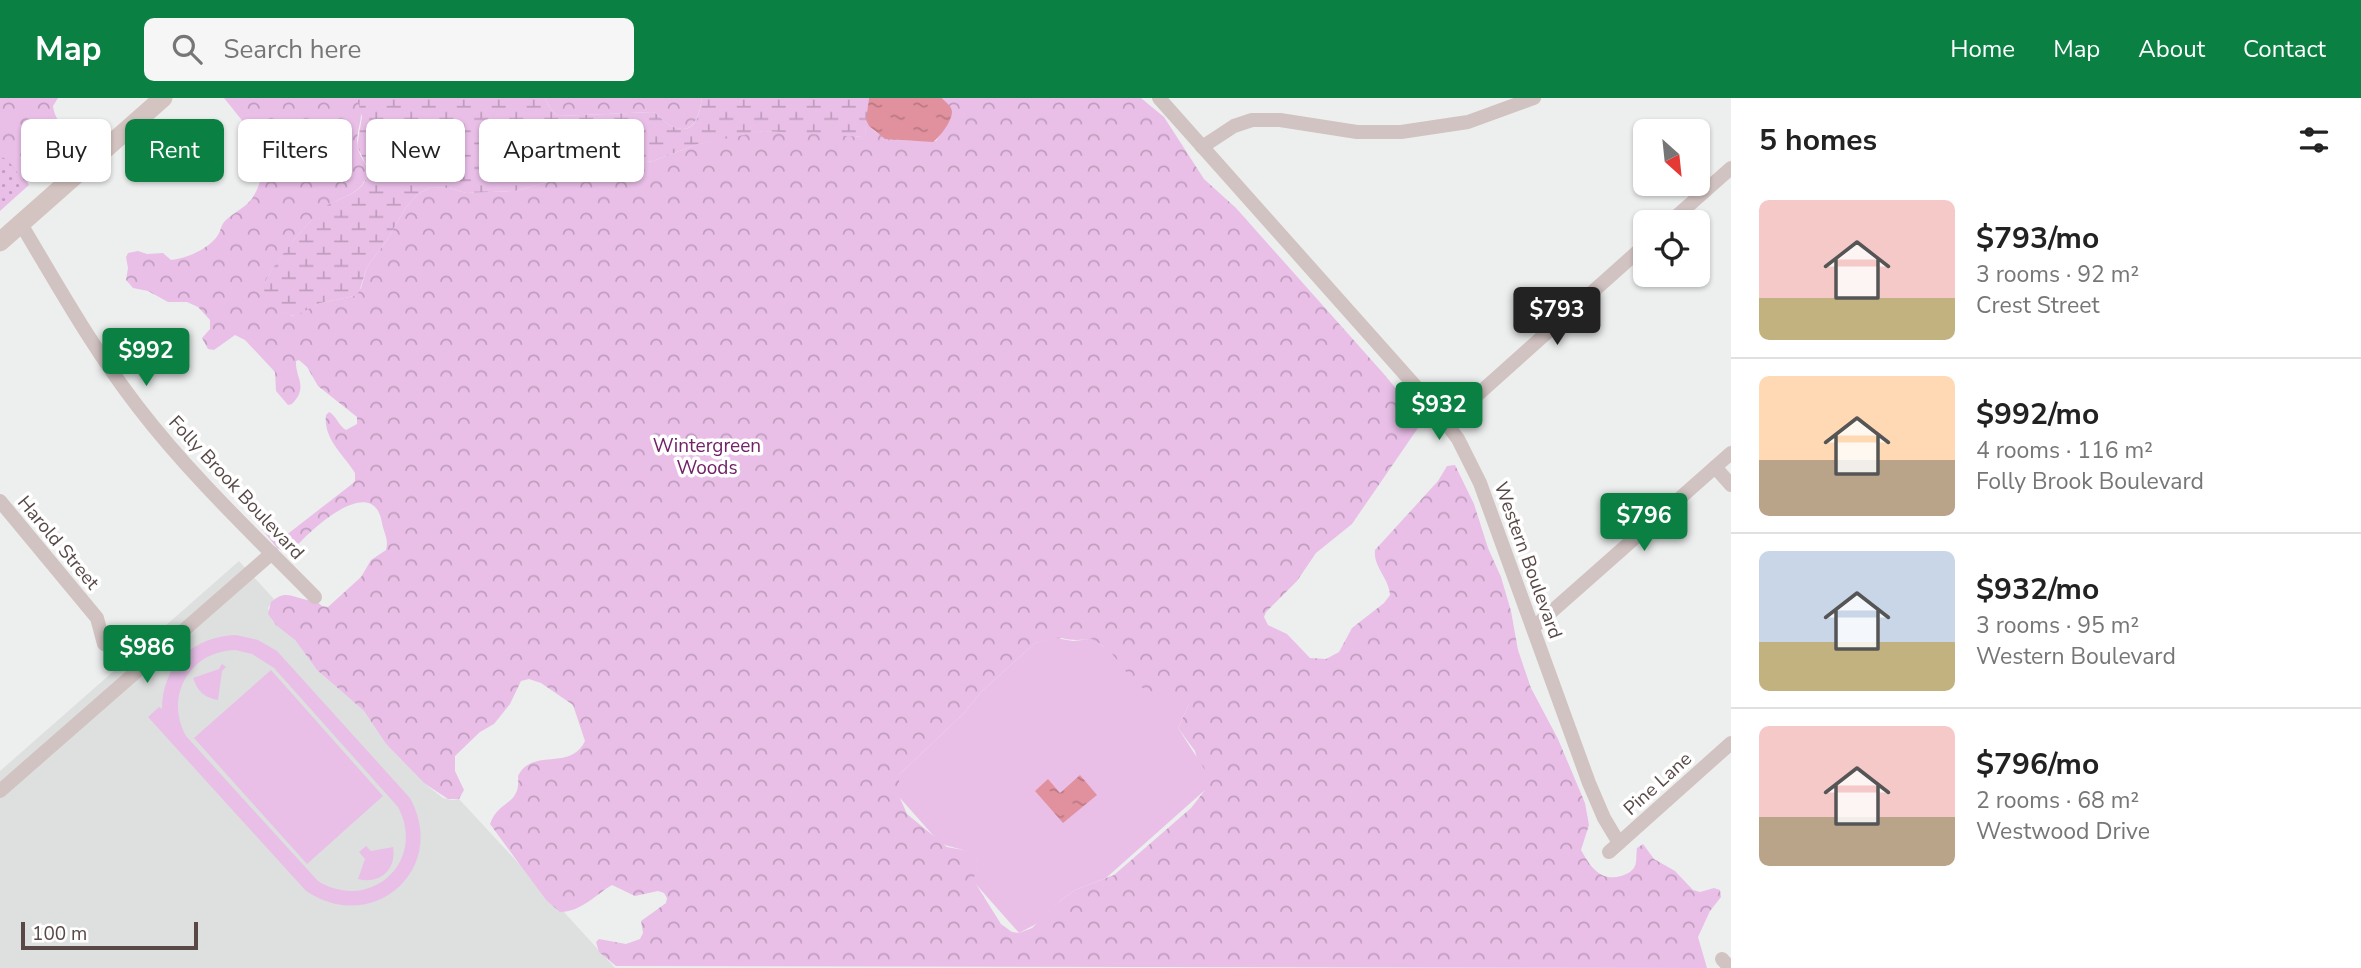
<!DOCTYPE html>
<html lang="en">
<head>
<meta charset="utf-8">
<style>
  :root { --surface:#fff; --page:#f6f6f6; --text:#222; --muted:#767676; --line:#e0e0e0; --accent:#0b8043 }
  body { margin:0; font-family:"Nunito Sans",sans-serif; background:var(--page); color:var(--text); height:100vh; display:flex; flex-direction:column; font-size:26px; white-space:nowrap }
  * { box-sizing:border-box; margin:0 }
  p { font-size:23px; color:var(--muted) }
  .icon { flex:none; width:38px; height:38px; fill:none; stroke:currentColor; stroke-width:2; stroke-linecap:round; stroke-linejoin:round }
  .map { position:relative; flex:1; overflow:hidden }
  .drawer { display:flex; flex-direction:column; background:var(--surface); width:630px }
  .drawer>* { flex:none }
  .top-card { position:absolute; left:21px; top:21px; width:665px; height:63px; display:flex; gap:14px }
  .needle { width:46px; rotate:153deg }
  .buttons { position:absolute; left:1633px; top:21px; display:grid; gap:14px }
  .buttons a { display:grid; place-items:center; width:77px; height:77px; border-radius:10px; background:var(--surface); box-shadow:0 2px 5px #0004; font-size:35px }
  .scale { position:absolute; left:21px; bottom:18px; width:177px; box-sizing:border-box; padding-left:7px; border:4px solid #584947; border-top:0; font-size:19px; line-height:24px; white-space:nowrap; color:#584947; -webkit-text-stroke:5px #fff; paint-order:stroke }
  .price { position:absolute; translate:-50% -60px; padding:0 16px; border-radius:7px; background:var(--accent); color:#fff; font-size:23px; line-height:46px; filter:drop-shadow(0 2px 4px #0008) }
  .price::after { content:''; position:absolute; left:50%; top:42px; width:21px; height:16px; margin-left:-10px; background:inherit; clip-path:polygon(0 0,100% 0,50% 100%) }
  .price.selected { background:#222; color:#fff }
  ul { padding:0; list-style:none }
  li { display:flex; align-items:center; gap:21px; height:175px; padding:0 28px }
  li+li { border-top:2px solid var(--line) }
  li span { display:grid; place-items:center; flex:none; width:196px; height:140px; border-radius:10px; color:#555 }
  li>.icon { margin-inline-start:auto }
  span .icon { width:84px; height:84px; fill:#fffc; stroke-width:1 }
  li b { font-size:30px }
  h2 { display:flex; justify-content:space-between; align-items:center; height:84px; padding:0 28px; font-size:30px }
  .tag { padding:0 24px; border-radius:10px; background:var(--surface); box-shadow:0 2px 5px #0004; font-size:24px; line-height:63px }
  .tag.selected { background:var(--accent); color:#fff }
  header { display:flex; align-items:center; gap:42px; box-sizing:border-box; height:98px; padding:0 35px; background:var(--accent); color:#fff }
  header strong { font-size:33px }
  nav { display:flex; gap:38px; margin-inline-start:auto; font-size:24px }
  .search { width:490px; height:63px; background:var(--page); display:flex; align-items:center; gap:18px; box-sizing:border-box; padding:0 24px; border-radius:10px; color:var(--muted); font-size:26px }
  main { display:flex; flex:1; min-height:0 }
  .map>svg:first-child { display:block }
</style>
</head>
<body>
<header>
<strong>Map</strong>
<div class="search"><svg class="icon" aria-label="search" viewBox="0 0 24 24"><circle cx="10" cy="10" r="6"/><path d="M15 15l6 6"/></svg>Search here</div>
<nav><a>Home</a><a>Map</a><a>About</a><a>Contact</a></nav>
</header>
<main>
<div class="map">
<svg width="1731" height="870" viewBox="0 0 1731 870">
  <defs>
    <pattern id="grass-dots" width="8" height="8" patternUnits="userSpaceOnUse" patternTransform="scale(1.75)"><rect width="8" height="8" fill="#e9bfe8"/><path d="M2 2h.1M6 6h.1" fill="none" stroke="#c09dbe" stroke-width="1.8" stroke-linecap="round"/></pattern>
    <pattern id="forest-crowns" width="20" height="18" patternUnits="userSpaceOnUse" patternTransform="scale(1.75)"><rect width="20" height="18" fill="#e9bfe8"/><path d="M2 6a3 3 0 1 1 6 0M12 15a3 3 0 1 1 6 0" fill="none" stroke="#c09dbe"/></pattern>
    <pattern id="wetland-marsh" width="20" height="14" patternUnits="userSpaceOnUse" patternTransform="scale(1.75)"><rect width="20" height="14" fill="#e9bfe8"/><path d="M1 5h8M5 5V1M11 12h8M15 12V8" fill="none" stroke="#c09dbe"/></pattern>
    <pattern id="water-ripples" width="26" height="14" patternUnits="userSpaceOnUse" patternTransform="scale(1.75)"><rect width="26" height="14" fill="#e1919e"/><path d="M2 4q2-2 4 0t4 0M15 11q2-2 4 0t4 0" fill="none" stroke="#b97883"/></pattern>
  </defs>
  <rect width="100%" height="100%" fill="#edefee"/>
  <!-- education -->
  <polygon fill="#dee0df" points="239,463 274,501 268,510 272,522 295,542 317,572 364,613 386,646 424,685 443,700 452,702 459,701 523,770 546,802 564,814 615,870 0,870 0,673"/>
  <!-- grass -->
  <polygon fill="url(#grass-dots)" points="0,33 29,87 0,113"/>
  <!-- forest -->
  <g fill="url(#forest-crowns)" fill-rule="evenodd">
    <path d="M 0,0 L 58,0 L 53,8 C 55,25 66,29 79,37 L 82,47 L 39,79 L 22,81 L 7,61 L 0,59 Z"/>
    <path d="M 224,0 L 357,0 C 366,17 357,27 357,45 C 357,54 364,63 368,71 C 365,99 338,97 322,112 C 306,126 273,166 265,185 C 271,198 277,214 292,218 L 320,205 L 354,198 L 361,190 L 367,169 L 387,142 L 406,109 L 418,96 L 431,89 L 449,90 L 466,95 L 515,93 L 592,72 L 653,63 L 695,47 L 738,37 L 763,33 L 846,36 L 859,39 L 865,37 L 866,22 C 879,48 911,41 936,43 L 948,25 L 952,14 L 942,0 L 1141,0 L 1164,19 L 1204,81 L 1236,110 L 1383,275 L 1413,311 L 1420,327 L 1352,426 L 1316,455 L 1297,483 L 1266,514 L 1264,519 L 1268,527 L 1287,536 L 1310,560 L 1326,561 L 1339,554 L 1352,530 L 1384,505 L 1390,497 C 1389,480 1373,469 1375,452 L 1438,383 L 1447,368 L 1455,367 L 1474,406 L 1488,450 L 1501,479 L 1511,513 L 1518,552 L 1531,590 L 1558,641 L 1585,705 L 1589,727 L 1581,752 C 1590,768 1600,784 1621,778 C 1627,776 1632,774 1635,768 C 1637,763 1636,755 1637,750 L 1643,746 L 1654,761 L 1675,773 L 1693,792 L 1700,794 L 1714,790 L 1720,792 L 1721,799 L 1710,813 L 1698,839 L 1707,870 L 616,868 L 599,854 L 596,844 L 599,841 L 626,846 L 640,841 L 643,835 L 641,823 L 666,805 L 667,800 L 664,795 L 658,793 L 635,798 L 612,787 C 595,797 581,814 560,814 L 546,802 L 490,726 C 499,701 521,708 518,678 C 532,649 570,674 585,643 L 573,607 L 541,585 L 529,581 L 521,583 L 510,606 L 494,626 L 480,634 L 455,658 L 455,673 L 464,692 L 459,701 L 448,701 L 424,685 L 386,646 L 364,613 L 317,572 L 295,542 L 276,527 L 268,516 L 271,504 C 288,489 296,503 316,503 L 322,508 L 328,509 L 361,479 L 371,462 L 386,452 C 389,441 384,436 382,425 C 373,371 304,437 290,456 L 277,450 L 254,421 L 255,413 L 285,438 L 352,386 L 355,383 L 355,375 C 344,357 323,341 326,317 L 329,314 C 336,317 338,327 346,332 L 357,326 L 357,319 L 318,288 L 307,269 L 299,262 L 296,263 C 295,280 309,288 292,306 L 288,307 L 276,293 L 275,274 L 245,242 L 235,237 L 214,252 L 208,251 L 202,240 L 210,231 L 210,222 L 198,209 L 187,204 L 168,204 L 148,193 L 133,190 L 126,182 L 128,170 L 126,159 L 128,155 L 138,153 L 147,156 L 163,155 L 171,162 C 186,161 210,150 218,137 C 221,132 221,127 225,123 C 232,116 240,112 247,106 C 261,94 267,62 261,46 ZM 1062,540 C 1074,544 1087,540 1094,543 C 1118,553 1123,581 1145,592 C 1155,597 1168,595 1178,595 L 1189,606 L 1178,630 L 1195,653 L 1205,692 L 1191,710 L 1114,777 L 1075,792 L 1061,802 L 1032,830 L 1019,835 L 1012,834 L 1001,826 L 974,783 L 979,765 L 976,758 L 969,753 L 947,749 L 907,716 L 900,700 L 901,675 L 964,615 L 982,593 L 1035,545 Z"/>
    <path d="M 545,0 L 702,0 C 699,17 695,39 671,28 C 663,24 660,17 653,14 L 558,18 L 552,13 Z"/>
  </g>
  <!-- wetland -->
  <path fill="url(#wetland-marsh)" d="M 357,0 L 545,0 L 552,13 L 558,18 L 653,14 C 660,17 663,24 671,28 C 696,39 699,17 702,0 L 869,0 L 865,37 L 863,39 L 763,33 L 695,47 L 653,63 L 592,72 L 515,93 L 466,95 L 449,90 L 431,89 L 418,96 L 406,109 L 387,142 L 367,169 L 359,194 L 354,198 L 320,205 L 299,216 L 290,218 C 282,214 265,202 264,192 C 262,176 309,124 321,112 C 338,97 366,99 368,71 L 357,48 L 362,19 Z"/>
  <!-- garden -->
  <g fill="#e9bfe8" fill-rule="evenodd">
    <path d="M 236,537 L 258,542 L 277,553 L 410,700 C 449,771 373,838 306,793 L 148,619 L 159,609 L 162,611 C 162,567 194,538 236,537 ZM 235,552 L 252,556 L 274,570 L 398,709 C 427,764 370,815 318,783 L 186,638 C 164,598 190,553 235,552 Z"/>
    <path d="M 1055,540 L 1073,543 L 1092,541 L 1109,552 L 1132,581 L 1145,592 L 1158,595 L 1178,595 L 1186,598 L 1189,606 L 1178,630 L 1205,672 L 1205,692 L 1106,780 L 1075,792 L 1061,802 L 1040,824 L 1019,835 L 973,783 C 974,777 978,772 978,766 C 980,751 949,751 939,744 L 900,700 L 899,683 L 901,675 L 964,615 L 982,593 L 1035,545 Z"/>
    <path d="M 222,566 L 226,569 L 222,573 L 218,602 C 204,599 198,594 193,580 L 219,571 Z"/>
    <polygon points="271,572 383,698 307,766 194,640"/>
    <path d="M 366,748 L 371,753 L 393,749 C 397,771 380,787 358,781 L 365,761 L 359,754 Z"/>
  </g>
  <!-- water -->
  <g fill="url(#water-ripples)">
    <path d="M 869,0 L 942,0 C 945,4 952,8 952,14 C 952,23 940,39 933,44 L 885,41 L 869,28 L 866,22 Z"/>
    <polygon points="1080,677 1097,697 1063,725 1035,693 1048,681 1060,695"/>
  </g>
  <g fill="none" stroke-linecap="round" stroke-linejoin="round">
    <!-- minor -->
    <g stroke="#d1c3c2" stroke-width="14">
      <polyline points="1159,0 1434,309 1458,341 1480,385 1589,685 1604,720 1619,745"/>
      <polyline points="1202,49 1234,28 1252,22 1280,22 1357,34 1401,34 1468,24 1534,0"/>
      <polyline points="1670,124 1731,70"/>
      <path d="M 21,126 C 58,188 93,251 138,309 C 191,378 254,437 315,499"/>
      <polyline points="1446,325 1645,147"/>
      <polyline points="1715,369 1731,387"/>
      <polyline points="0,403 97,520 104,546"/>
      <polyline points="1533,530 1731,355"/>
      <polyline points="0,693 272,455"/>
      <polyline points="1609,754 1731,645"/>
      <polyline points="1722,861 1730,870"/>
    </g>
    <!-- secondary -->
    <polyline stroke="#d4c4c1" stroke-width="19" points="0,144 163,0"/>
  </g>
  <g text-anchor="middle" stroke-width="7" stroke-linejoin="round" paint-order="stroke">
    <!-- park labels -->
    <g font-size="19" fill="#712166" stroke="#fff">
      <text x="707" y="354">Wintergreen<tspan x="707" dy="22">Woods</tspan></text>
    </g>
    <!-- street labels -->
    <g font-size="19" fill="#584947" stroke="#fff">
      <text transform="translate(237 389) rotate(47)" y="7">Folly Brook Boulevard</text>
      <text transform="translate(59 444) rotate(50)" y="7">Harold Street</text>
      <text transform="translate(1529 462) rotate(70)" y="7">Western Boulevard</text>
      <text transform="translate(1657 685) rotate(-42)" y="7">Pine Lane</text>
    </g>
  </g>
</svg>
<div class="buttons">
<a><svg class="needle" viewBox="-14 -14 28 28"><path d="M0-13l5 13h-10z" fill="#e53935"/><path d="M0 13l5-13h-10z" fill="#767676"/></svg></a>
<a><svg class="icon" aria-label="locate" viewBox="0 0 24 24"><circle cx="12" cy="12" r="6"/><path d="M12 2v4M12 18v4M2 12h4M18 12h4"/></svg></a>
</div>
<div class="scale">100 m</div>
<b class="price selected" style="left:1557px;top:249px">$793</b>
<b class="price" style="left:146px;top:290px">$992</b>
<b class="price" style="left:1439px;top:344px">$932</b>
<b class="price" style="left:1644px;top:455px">$796</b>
<b class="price" style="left:147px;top:587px">$986</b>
<div class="top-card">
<a class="tag">Buy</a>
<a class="tag selected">Rent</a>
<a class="tag">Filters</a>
<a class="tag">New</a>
<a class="tag">Apartment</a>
</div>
</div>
<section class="drawer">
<h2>5 homes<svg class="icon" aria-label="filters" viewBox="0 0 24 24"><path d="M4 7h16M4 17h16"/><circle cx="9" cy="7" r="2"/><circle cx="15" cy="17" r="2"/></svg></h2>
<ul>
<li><span style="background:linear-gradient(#f6c9c9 70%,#c2b280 0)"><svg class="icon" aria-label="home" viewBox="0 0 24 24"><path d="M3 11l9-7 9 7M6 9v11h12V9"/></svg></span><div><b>$793/mo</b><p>3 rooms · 92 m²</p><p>Crest Street</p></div></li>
<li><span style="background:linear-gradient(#ffd9b3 60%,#b9a48a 0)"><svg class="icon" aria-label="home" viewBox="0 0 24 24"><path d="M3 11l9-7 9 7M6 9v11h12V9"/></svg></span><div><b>$992/mo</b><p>4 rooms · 116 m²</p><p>Folly Brook Boulevard</p></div></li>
<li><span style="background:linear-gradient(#c9d6e8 65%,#c2b280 0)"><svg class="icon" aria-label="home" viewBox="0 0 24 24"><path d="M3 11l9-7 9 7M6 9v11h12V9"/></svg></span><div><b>$932/mo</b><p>3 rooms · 95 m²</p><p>Western Boulevard</p></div></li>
<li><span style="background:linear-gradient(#f6c9c9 65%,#b9a48a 0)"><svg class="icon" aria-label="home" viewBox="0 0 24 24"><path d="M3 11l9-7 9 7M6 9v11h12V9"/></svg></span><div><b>$796/mo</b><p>2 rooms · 68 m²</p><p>Westwood Drive</p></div></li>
</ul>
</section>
</main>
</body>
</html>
